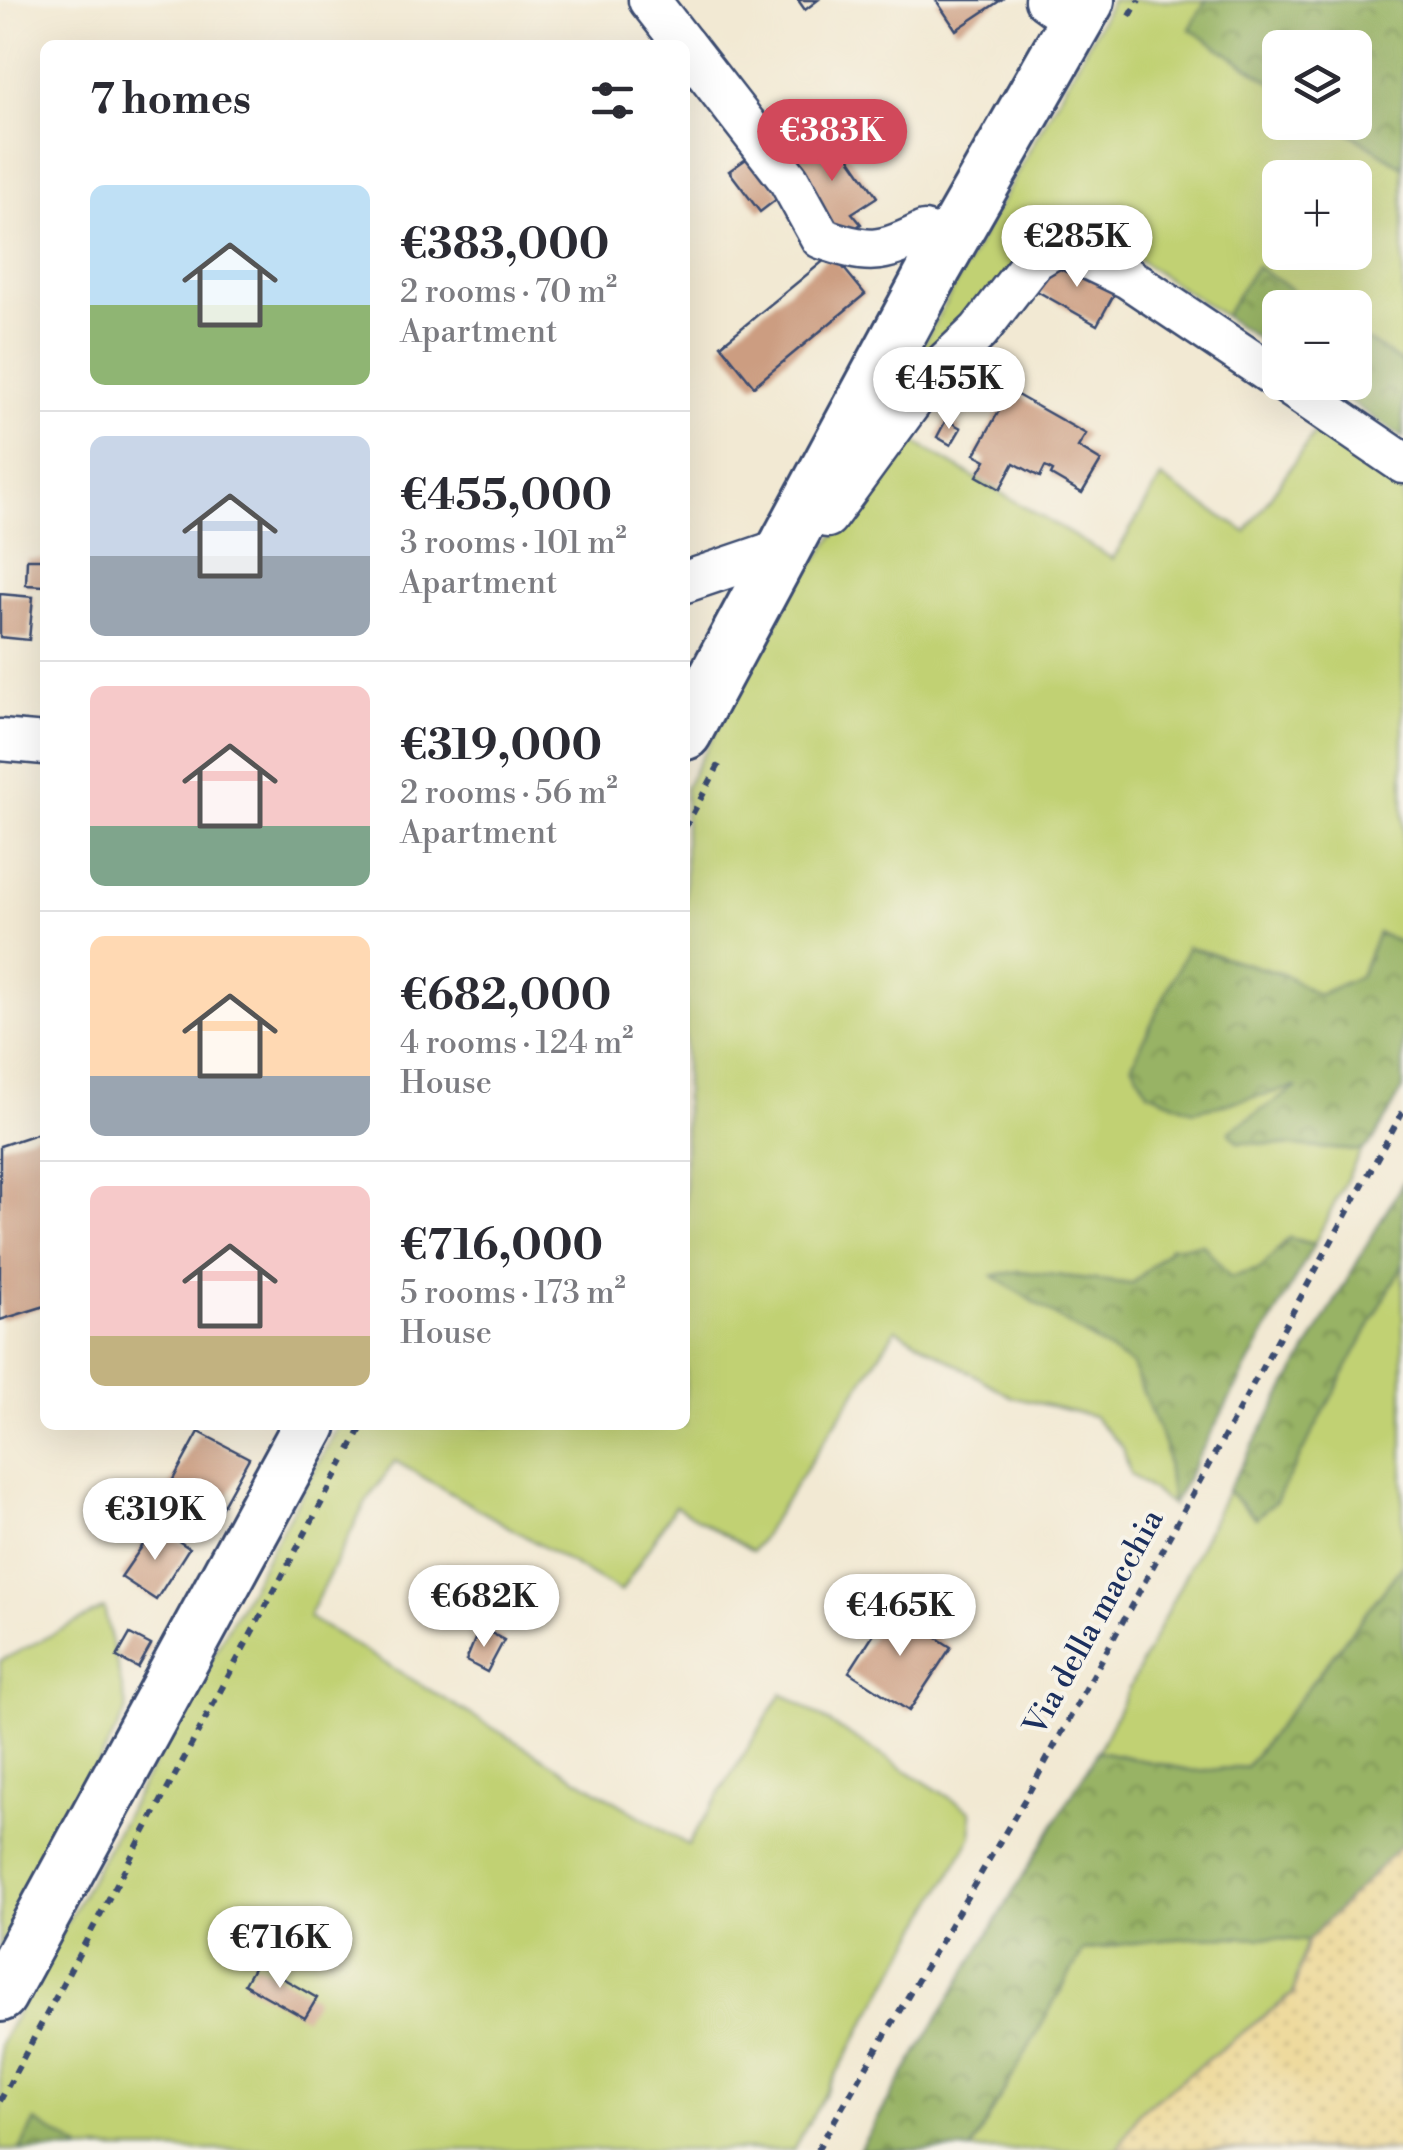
<!DOCTYPE html>
<html lang="en">
<head>
<meta charset="utf-8">
<style>
  :root { --surface:#fff; --page:#f2f2f3; --text:#2b2b33; --muted:#7c7c81; --line:#e1e1e2; --accent:#d1495b }
  body { margin:0; font-family:"Libre Bodoni",serif; background:var(--page); color:var(--text); height:100vh; display:flex; flex-direction:column; font-size:38px; white-space:nowrap }
  * { box-sizing:border-box; margin:0 }
  p { font-size:32px; color:var(--muted) }
  .icon { flex:none; width:55px; height:55px; fill:none; stroke:currentColor; stroke-width:2; stroke-linecap:round; stroke-linejoin:round }
  .map { position:relative; flex:1; overflow:hidden }
  .panel { position:absolute; left:40px; top:40px; width:650px; height:1390px; display:flex; flex-direction:column; background:var(--surface); border-radius:15px; box-shadow:0 10px 40px #0002 }
  .panel>* { flex:none }
  .buttons { position:absolute; left:1262px; top:30px; display:grid; gap:20px }
  .buttons a { display:grid; place-items:center; width:110px; height:110px; border-radius:15px; background:var(--surface); box-shadow:0 10px 40px #0002; font-size:50px }
  .price { position:absolute; translate:-50% -85px; padding:0 22px; border-radius:35px; background:#fff; color:#222; font-size:32px; line-height:65px; filter:drop-shadow(0 2px 5px #0008) }
  .price::after { content:''; position:absolute; left:50%; top:60px; width:30px; height:22px; margin-left:-15px; background:inherit; clip-path:polygon(0 0,100% 0,50% 100%) }
  .price.on { background:var(--accent); color:#fff }
  ul { padding:0; list-style:none }
  li { display:flex; align-items:center; gap:30px; height:250px; padding:0 50px }
  li+li { border-top:2px solid var(--line) }
  li span { display:grid; place-items:center; flex:none; width:280px; height:200px; border-radius:15px; color:#555 }
  li>.icon { margin-inline-start:auto }
  span .icon { width:120px; height:120px; fill:#fffc; stroke-width:1 }
  li b { font-size:42px }
  h2 { display:flex; justify-content:space-between; align-items:center; height:120px; padding:0 50px; font-size:42px }
  .map>svg:first-child { display:block }
</style>
</head>
<body>
<div class="map">
<svg width="1403" height="2150" viewBox="0 0 1403 2150">
  <defs>
    <pattern id="forest-crowns" width="20" height="18" patternUnits="userSpaceOnUse" patternTransform="scale(2.5)"><rect width="20" height="18" fill="#98b365"/><path d="M2 6a3 3 0 1 1 6 0M12 15a3 3 0 1 1 6 0" fill="none" stroke="#7b9256"/></pattern>
    <pattern id="sand-dots" width="8" height="8" patternUnits="userSpaceOnUse" patternTransform="scale(2.5)"><rect width="8" height="8" fill="#eeda9e"/><path d="M2 2h.1M6 6h.1" fill="none" stroke="#ccbb8a" stroke-width="1.8" stroke-linecap="round"/></pattern>
  </defs>
  <rect width="100%" height="100%" fill="#f7f3e8"/>
  <filter id="ink" filterUnits="userSpaceOnUse"><feTurbulence type="fractalNoise" baseFrequency=".01" numOctaves="2"/><feDisplacementMap in="SourceGraphic" scale="20" xChannelSelector="R" yChannelSelector="G"/><feConvolveMatrix kernelMatrix="1 2 1 2 8 2 1 2 1" color-interpolation-filters="sRGB"/></filter>
  <filter id="wash" filterUnits="userSpaceOnUse"><feTurbulence type="fractalNoise" baseFrequency=".0048" numOctaves="4" result="noise"/><feDisplacementMap in="SourceGraphic" scale="40" xChannelSelector="R" yChannelSelector="G"/><feGaussianBlur stdDeviation="2.25" result="paint"/><feColorMatrix in="noise" values="0 0 0 0 0 0 0 0 0 0 0 0 0 0 0 0 0 1.4 0 .05"/><feComposite in="paint" operator="in"/></filter>
  <g filter="url(#wash)">
    <rect width="100%" height="100%" fill="#f2e9d3"/>
    <!-- green -->
    <g fill="#c1d173" stroke="#6e8068" stroke-width="2.5" fill-rule="evenodd">
      <path d="M 1112,0 L 1206,0 L 1190,29 L 1280,88 L 1280,122 L 1334,123 L 1403,167 L 1403,364 L 1355,332 L 1355,308 L 1318,307 L 1256,267 L 1224,316 L 1105,238 L 1061,229 L 853,471 ZM 1280,178 L 1355,178 L 1355,252 L 1280,252 Z"/>
      <polygon points="1321,423 1403,475 1403,944 1378,933 1360,976 1318,995 1285,975 1188,947 1301,1086 1238,1142 1361,1151 1314,1244 1289,1238 1260,1269 1230,1277 1171,1247 1133,1284 1019,1271 994,1276 1132,1365 1165,1446 1172,1505 1130,1474 1123,1448 1093,1416 1012,1397 896,1329 753,1551 675,1506 621,1592 395,1461 365,1504 308,1617 688,1845 782,1693 971,1811 972,1836 793,2150 84,2150 35,2121 20,2150 0,2150 0,2044 339,1425 685,1425 685,787 795,588 907,438 1113,559 1161,478 1246,532"/>
      <polygon points="1403,1264 1403,1565 1246,1767 1194,1771 1098,1751 1227,1491 1256,1518"/>
      <polygon points="104,1608 127,1710 0,1950 0,1661"/>
      <polygon points="1244,1934 1307,1941 1293,1994 1140,2111 1117,2150 971,2150 1083,1951 1147,1939"/>
    </g>
    <!-- forest -->
    <g fill="url(#forest-crowns)" stroke="#5a7162" stroke-width="2.5">
      <polygon points="1206,0 1403,0 1403,167 1334,123 1355,122 1355,48 1280,48 1280,88 1190,29"/>
      <polygon points="1256,266 1318,307 1280,308 1280,354 1224,316"/>
      <polygon points="1355,332 1403,364 1403,438 1322,383 1355,382"/>
      <polygon points="1378,933 1403,944 1403,1089 1373,1141 1361,1151 1238,1142 1229,1131 1297,1087 1194,1111 1148,1092 1132,1064 1188,947 1285,975 1318,995 1360,976"/>
      <polygon points="1403,1182 1403,1264 1276,1501 1256,1518 1227,1491"/>
      <polygon points="1289,1238 1314,1244 1172,1505 1165,1446 1132,1365 993,1276 1019,1271 1132,1284 1171,1247 1203,1244 1230,1277 1260,1269"/>
      <path d="M 1403,1565 L 1403,1843 L 1307,1941 C 1231,1933 1159,1937 1083,1951 L 971,2150 L 859,2150 L 1098,1751 L 1194,1771 L 1246,1767 Z"/>
      <polygon points="35,2121 83,2150 20,2150"/>
    </g>
    <!-- sand -->
    <polygon fill="url(#sand-dots)" stroke="#84847e" stroke-width="2.5" points="1403,1843 1403,2150 1117,2150 1140,2111 1293,1994 1307,1941"/>
    <g id="blocks">
      <!-- building -->
      <g fill="#cc9d81">
        <polygon points="798,0 818,0 805,10"/>
        <polygon points="936,0 1001,0 956,30"/>
        <polygon points="832,132 877,197 852,213 861,224 838,240 785,166"/>
        <polygon points="752,155 782,195 760,212 729,171"/>
        <polygon points="832,254 865,294 754,386 721,345"/>
        <polygon points="1058,255 1117,289 1097,325 1037,291"/>
        <polygon points="1010,391 1086,434 1078,447 1101,461 1082,493 1051,475 1053,471 1045,467 1040,477 1014,463 1000,489 977,476 986,460 975,454"/>
        <polygon points="946,420 961,428 951,445 937,437"/>
        <polygon points="27,559 45,559 45,586 26,585"/>
        <polygon points="0,594 33,597 29,640 0,637"/>
        <polygon points="45,1131 45,1306 0,1320 0,1146"/>
        <polygon points="199,1432 249,1458 212,1525 163,1498"/>
        <polygon points="156,1526 189,1548 156,1600 121,1577"/>
        <polygon points="890,1608 951,1647 909,1711 849,1672"/>
        <polygon points="480,1627 504,1640 487,1672 466,1661"/>
        <polygon points="130,1634 151,1645 138,1668 117,1657"/>
        <polygon points="256,1963 317,1998 305,2018 244,1984"/>
      </g>
    </g>
  </g>
  <g filter="url(#ink)">
    <use href="#blocks" fill-opacity="0" stroke="#3b4b70" stroke-width="2.5"/>
    <g fill="none" stroke-linecap="round" stroke-linejoin="round">
      <!-- minor casing -->
      <g stroke="#3b4b70" stroke-width="45">
        <g id="minor">
          <polyline points="649,0 684,45"/>
          <polyline points="1045,0 1076,22"/>
          <path d="M 685,46 L 789,180 L 821,238 C 867,254 880,255 924,232 L 950,240"/>
          <polyline points="1284,382 1403,463"/>
          <polyline points="806,507 827,517 928,379 979,331 1034,260 1059,245 1128,278 1280,380"/>
          <polyline points="685,582 785,548"/>
          <polyline points="0,740 45,744"/>
        </g>
      </g>
      <!-- major casing -->
      <g stroke="#3b4b70" stroke-width="58">
        <g id="major">
          <polyline points="685,733 936,266 1088,0"/>
          <polyline points="0,1995 310,1425"/>
        </g>
      </g>
      <!-- path -->
      <g stroke="#3b4b70" stroke-width="6" stroke-dasharray="8 8" stroke-linecap="butt">
        <polyline points="1130,16 1139,0"/>
        <polyline points="685,828 722,759"/>
        <polyline points="350,1450 363,1425"/>
        <polyline points="0,2101 344,1461"/>
        <polyline points="817,2150 1028,1794 1403,1111"/>
      </g>
      <!-- minor -->
      <use href="#minor" stroke="#fff" stroke-width="40"/>
      <!-- major -->
      <use href="#major" stroke="#fff" stroke-width="52"/>
    </g>
  </g>
  <g text-anchor="middle" stroke-width="8" stroke-linejoin="round" paint-order="stroke">
    <!-- street labels -->
    <g font-size="32" fill="#1b2f5e" stroke="#f7f3e8">
      <text transform="translate(1093 1622) rotate(-61)" y="11">Via della macchia</text>
    </g>
  </g>
</svg>
<div class="buttons">
<a><svg class="icon" aria-label="layers" viewBox="0 0 24 24"><path d="M12 4l9 5-9 5-9-5zM3 14l9 5 9-5"/></svg></a>
<a>+</a>
<a>−</a>
</div>
<b class="price on" style="left:832px;top:184px">€383K</b>
<b class="price" style="left:1077px;top:290px">€285K</b>
<b class="price" style="left:949px;top:432px">€455K</b>
<b class="price" style="left:155px;top:1563px">€319K</b>
<b class="price" style="left:484px;top:1650px">€682K</b>
<b class="price" style="left:900px;top:1659px">€465K</b>
<b class="price" style="left:280px;top:1991px">€716K</b>
<section class="panel">
<h2>7 homes<svg class="icon" aria-label="filters" viewBox="0 0 24 24"><path d="M4 7h16M4 17h16"/><circle cx="9" cy="7" r="2"/><circle cx="15" cy="17" r="2"/></svg></h2>
<ul>
<li><span style="background:linear-gradient(#bfe0f5 60%,#8fb573 0)"><svg class="icon" aria-label="home" viewBox="0 0 24 24"><path d="M3 11l9-7 9 7M6 9v11h12V9"/></svg></span><div><b>€383,000</b><p>2 rooms · 70 m²</p><p>Apartment</p></div></li>
<li><span style="background:linear-gradient(#c9d6e8 60%,#9aa5b1 0)"><svg class="icon" aria-label="home" viewBox="0 0 24 24"><path d="M3 11l9-7 9 7M6 9v11h12V9"/></svg></span><div><b>€455,000</b><p>3 rooms · 101 m²</p><p>Apartment</p></div></li>
<li><span style="background:linear-gradient(#f6c9c9 70%,#7fa58c 0)"><svg class="icon" aria-label="home" viewBox="0 0 24 24"><path d="M3 11l9-7 9 7M6 9v11h12V9"/></svg></span><div><b>€319,000</b><p>2 rooms · 56 m²</p><p>Apartment</p></div></li>
<li><span style="background:linear-gradient(#ffd9b3 70%,#9aa5b1 0)"><svg class="icon" aria-label="home" viewBox="0 0 24 24"><path d="M3 11l9-7 9 7M6 9v11h12V9"/></svg></span><div><b>€682,000</b><p>4 rooms · 124 m²</p><p>House</p></div></li>
<li><span style="background:linear-gradient(#f6c9c9 75%,#c2b280 0)"><svg class="icon" aria-label="home" viewBox="0 0 24 24"><path d="M3 11l9-7 9 7M6 9v11h12V9"/></svg></span><div><b>€716,000</b><p>5 rooms · 173 m²</p><p>House</p></div></li>
</ul>
</section>
</div>
</body>
</html>
